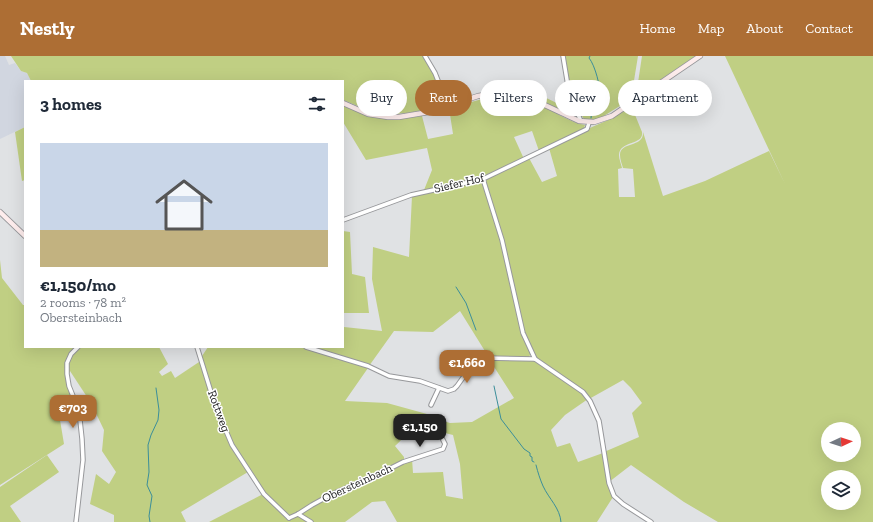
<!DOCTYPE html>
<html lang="en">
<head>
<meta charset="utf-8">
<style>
  :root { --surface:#fff; --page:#f2f2f3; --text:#1f2937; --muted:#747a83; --line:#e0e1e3; --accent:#ad6e34 }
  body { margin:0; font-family:"Zilla Slab",serif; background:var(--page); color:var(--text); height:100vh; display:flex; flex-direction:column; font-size:15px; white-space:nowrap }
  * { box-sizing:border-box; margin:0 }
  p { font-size:13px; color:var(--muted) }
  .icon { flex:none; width:22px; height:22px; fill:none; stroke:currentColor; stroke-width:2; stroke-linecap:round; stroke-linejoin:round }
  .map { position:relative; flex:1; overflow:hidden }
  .drawer { position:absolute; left:24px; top:24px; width:320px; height:268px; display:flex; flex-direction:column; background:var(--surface); border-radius:0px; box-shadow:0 4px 16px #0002 }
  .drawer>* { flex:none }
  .banner { position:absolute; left:356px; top:24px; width:380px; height:36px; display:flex; gap:8px }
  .needle { width:26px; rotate:86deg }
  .tools { position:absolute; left:821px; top:366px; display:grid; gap:8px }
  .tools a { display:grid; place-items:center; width:40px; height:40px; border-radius:50%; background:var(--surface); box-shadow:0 4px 16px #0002; font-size:20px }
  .price { position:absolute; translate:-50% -34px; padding:0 9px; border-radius:8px; background:var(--accent); color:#fff; font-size:13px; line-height:26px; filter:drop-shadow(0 1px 2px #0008) }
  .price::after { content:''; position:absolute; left:50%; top:24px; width:12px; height:9px; margin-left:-6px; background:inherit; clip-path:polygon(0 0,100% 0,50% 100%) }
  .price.current { background:#222; color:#fff }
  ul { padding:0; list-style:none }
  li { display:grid; align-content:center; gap:8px; height:212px; padding:0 16px }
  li+li { border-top:1px solid var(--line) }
  li span { display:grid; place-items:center; height:124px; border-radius:0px; color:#555 }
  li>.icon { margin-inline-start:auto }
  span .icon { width:72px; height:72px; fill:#fffc; stroke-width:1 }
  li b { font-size:17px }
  h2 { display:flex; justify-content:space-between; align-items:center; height:48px; padding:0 16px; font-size:17px }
  .pill { padding:0 14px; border-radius:18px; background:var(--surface); box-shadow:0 4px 16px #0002; font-size:14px; line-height:36px }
  .pill.current { background:var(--accent); color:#fff }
  header { display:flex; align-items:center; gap:24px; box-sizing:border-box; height:56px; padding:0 20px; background:var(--accent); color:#fff }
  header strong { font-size:19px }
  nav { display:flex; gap:22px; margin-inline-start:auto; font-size:14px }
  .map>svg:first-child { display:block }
</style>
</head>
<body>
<header>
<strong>Nestly</strong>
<nav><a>Home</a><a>Map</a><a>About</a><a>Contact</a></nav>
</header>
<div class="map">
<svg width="873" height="466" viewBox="0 0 873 466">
  <rect width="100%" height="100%" fill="#e0e2e4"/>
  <!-- built -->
  <polygon fill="#d1d6e0" points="0,0 5,0 9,9 15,7 21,15 27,17 31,25 25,25 25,71 0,83"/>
  <!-- green -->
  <g fill="#c0cf83" fill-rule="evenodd">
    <path d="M 11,0 L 425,0 L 434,17 L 446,48 C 403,60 386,63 343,44 L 343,25 L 31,25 L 27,17 L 21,15 Z"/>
    <path d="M 564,0 L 638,0 L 631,43 L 599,63 L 584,63 C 570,41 568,25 564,0 Z"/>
    <polygon points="642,0 696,0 636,40"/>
    <path d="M 725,0 L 873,0 L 873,466 L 718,466 L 684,446 L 631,409 L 609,426 L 604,396 L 639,381 L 632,357 L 642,347 L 631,332 L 623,324 L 589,343 L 536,302 L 523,277 L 503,184 L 484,123 L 529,102 L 542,126 L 557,120 L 549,92 L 587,74 L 592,71 L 613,62 L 631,49 L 642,76 C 644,90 620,84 619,99 C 619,103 621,108 622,112 L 618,113 L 619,141 L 635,141 L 633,113 L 623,112 C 622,108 620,104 620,99 C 620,85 644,92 643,76 L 663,140 L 705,125 L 769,95 L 785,128 ZM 828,373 L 854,373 L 854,399 L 828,399 ZM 828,421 L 854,421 L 854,447 L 828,447 Z"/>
    <polygon points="540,39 563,50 568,40 576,59 575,61 546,47"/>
    <path d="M 505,40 C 518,43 532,45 545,51 C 558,58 570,66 585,69 L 584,72 L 539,95 L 532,75 L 514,81 L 524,103 L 483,122 L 424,134 L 432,114 L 427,92 L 366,104 L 343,66 L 343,50 C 374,62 388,65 422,60 L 428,83 L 453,78 L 449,52 L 486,42 Z"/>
    <polygon points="25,71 25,124 22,125 15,76"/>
    <polygon points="482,124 501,185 522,278 531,297 529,301 488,300 460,255 433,276 394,275 369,310 309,291 343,291 343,270 344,271 382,275 372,223 373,191 409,201 412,140"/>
    <polygon points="343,175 350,176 352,218 365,221 369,257 343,257"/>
    <polygon points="0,204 2,222 23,249 25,249 25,291 77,291 70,298 66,318 77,351 59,358 64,388 0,429"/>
    <path d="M 79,291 L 159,291 L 168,308 L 159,316 L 162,320 L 171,315 L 175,322 L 202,304 L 207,319 L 202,300 L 208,291 L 303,291 L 368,312 L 345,345 L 387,347 L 427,358 L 430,364 C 417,365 404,382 395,390 L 404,401 L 404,404 L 395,409 L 331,437 L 289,461 L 272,446 L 248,416 L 181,456 L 186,466 L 114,466 L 114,459 L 90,448 L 96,418 L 109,428 L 116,416 L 102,395 L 104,374 L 91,347 L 70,315 L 68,321 C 67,307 69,301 79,291 Z"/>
    <polygon points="489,303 535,304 582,337 588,343 565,359 551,374 557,391 570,387 578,406 603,397 613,441 597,466 397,466 385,445 372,446 345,466 209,466 263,438 271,447 288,463 332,438 412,403 413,417 443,416 446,440 463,443 460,408 453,379 441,376 433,362 450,367 472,366 514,342"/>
    <polygon points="47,399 59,416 10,450 21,466 0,466 0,431"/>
  </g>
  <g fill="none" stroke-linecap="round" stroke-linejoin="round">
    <!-- stream -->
    <g stroke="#3b8e9a" stroke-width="1">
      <path d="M 590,0 L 589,2 C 595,9 601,32 600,41 C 594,47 592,52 591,62"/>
      <polyline points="456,231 466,247 476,274"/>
      <polyline points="494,330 501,363 524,393 530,397 530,400 532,401 532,405 534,406"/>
      <path d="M 536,409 C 538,417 540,423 543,430 C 549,443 560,452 561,466"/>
      <polyline points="150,466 149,460 152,440 147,429 149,416 148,389 151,379 158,364 159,354 156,332"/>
    </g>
    <!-- street casing -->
    <g stroke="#97989b" stroke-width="5.5">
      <g id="street">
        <polyline points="425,0 435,17 448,50"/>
        <polyline points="563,0 569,36 580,63 579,65"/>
        <polyline points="483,123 502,184 523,277 535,303 583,336 590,345 599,365 609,427 614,440 623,448 651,466"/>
        <polyline points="343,164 411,139 483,123 587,73 589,67"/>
        <polyline points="197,291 215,349 232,389 264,438 289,462"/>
        <polyline points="306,291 368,310 389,320 420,325 448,335 454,333 457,330 472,309 485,302 535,303"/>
        <polyline points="431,349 439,332"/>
        <polyline points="298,458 311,466"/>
        <polyline points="289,462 298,458 312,449 332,438 379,418 403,406 443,393 445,388 438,374"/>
        <polyline points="76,466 83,404 82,383 79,355 69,330 67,318 67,307 71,298 78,291"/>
      </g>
    </g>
    <!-- secondary casing -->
    <g stroke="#97989b" stroke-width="6">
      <g id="secondary">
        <polyline points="343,47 368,58 388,61 399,61 429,56 478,40 497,37 506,37 516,39 534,44 579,65 594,66 612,60 700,0"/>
        <polyline points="0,156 25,180"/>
      </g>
    </g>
    <!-- street -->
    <use href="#street" stroke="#fff" stroke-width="3.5"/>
    <!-- secondary -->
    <use href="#secondary" stroke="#feeded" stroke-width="4.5"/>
  </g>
  <g text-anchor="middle" stroke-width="3" stroke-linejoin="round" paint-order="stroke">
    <!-- street labels -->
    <g font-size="12" fill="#222223" stroke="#fff">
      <text transform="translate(459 127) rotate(-13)" y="4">Siefer Hof</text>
      <text transform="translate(219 355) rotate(70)" y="4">Rottweg</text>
      <text transform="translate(357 427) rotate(-25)" y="4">Obersteinbach</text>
    </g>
  </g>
</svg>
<div class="tools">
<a><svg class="needle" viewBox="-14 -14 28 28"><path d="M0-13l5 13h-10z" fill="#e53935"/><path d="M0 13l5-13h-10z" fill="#747a83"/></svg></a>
<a><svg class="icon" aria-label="layers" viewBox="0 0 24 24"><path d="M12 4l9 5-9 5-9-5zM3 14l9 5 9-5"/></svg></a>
</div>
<b class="price" style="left:467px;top:328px">€1,660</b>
<b class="price" style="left:73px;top:373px">€703</b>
<b class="price current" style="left:420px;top:392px">€1,150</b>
<div class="banner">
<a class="pill">Buy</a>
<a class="pill current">Rent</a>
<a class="pill">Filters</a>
<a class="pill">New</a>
<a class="pill">Apartment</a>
</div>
<section class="drawer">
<h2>3 homes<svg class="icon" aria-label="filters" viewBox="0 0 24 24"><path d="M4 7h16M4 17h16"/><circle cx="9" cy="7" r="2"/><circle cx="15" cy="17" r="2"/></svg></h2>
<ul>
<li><span style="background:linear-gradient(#c9d6e8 70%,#c2b280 0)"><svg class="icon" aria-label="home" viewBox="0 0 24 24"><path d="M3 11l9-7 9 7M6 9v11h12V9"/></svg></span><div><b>€1,150/mo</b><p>2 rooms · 78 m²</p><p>Obersteinbach</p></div></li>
</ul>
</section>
</div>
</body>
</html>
